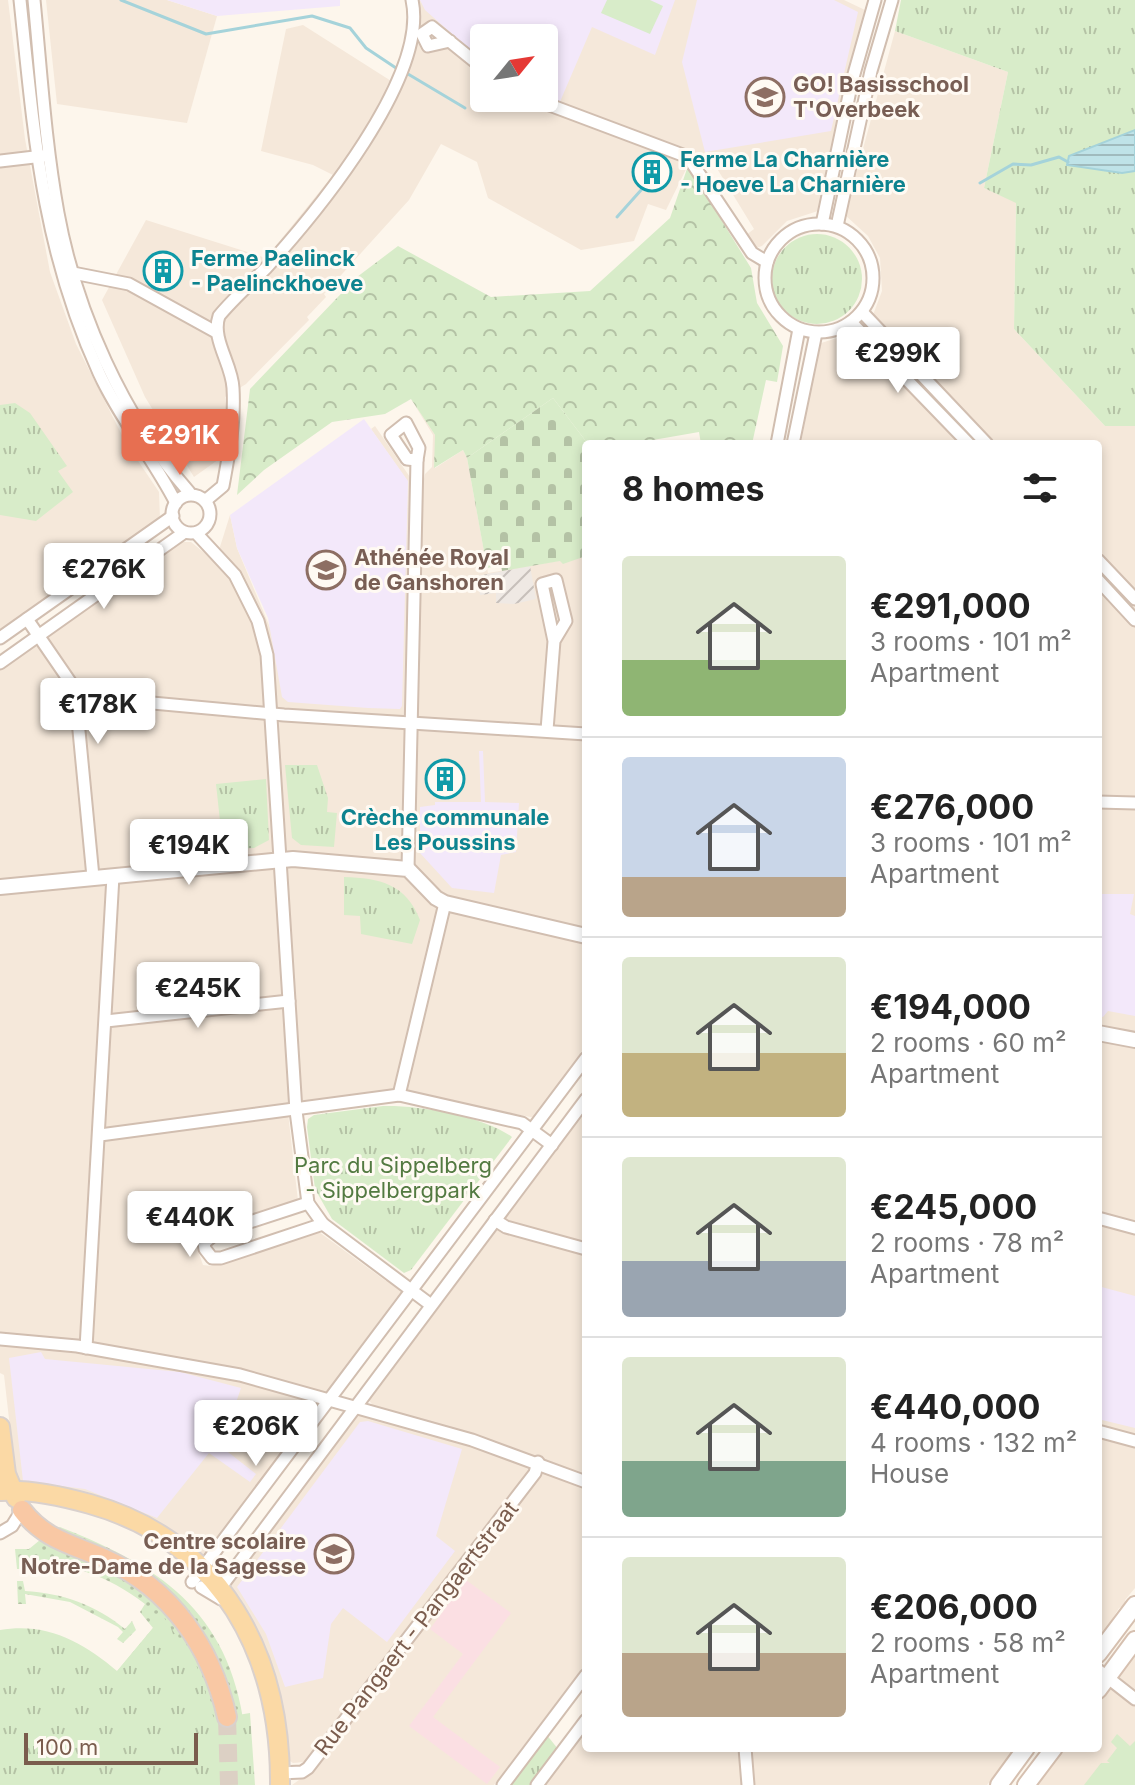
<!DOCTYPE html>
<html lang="en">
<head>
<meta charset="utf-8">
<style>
  :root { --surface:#fff; --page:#f2f2f2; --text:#222; --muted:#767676; --line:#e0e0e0; --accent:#e76f51 }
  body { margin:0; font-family:Inter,sans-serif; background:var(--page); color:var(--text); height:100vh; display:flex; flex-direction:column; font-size:30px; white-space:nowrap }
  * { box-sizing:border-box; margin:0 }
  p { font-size:26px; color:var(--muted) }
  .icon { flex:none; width:44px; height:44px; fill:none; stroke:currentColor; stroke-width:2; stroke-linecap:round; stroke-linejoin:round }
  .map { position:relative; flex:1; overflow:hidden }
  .panel { position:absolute; left:582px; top:440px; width:520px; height:1312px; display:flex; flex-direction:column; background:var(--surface); border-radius:8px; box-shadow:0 4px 12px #0003 }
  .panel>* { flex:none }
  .needle { width:52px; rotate:60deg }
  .fabs { position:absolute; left:470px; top:24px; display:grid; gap:16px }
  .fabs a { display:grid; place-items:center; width:88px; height:88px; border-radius:8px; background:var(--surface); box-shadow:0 4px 12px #0003; font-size:40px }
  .scale { position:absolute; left:24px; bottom:20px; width:174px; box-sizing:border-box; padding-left:8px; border:4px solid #7a5c4d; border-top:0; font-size:22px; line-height:28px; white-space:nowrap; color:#7a5c4d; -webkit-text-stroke:6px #fffaf3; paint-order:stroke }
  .price { position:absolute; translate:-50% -68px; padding:0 18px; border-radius:8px; background:#fff; color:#222; font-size:26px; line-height:52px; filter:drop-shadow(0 2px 4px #0008) }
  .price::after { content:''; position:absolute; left:50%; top:48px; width:24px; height:18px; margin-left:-12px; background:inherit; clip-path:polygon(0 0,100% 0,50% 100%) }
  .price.active { background:var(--accent); color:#fff }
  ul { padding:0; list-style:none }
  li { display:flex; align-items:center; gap:24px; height:200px; padding:0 40px }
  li+li { border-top:2px solid var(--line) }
  li span { display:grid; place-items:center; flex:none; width:224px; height:160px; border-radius:8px; color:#555 }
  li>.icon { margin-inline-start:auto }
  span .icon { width:96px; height:96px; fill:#fffc; stroke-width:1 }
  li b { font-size:34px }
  h2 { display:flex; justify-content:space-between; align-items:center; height:96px; padding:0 40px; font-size:34px }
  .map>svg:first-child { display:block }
</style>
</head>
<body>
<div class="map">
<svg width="1135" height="1785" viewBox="0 0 1135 1785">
  <defs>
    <pattern id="industrial-furrows" width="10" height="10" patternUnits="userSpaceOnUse" patternTransform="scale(2)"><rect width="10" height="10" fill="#efe9e4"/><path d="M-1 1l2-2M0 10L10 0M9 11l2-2" fill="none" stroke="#c7c0bb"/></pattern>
    <pattern id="grass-dots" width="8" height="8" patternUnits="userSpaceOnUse" patternTransform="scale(2)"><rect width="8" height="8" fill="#d8ecc9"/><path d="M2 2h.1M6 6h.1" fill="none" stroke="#b4c2a5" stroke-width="1.8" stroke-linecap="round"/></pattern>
    <pattern id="forest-crowns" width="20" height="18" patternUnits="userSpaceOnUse" patternTransform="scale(2)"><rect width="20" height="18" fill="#d8ecc9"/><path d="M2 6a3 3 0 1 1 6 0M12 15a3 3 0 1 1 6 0" fill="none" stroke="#b4c2a5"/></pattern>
    <pattern id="cemetery-stones" width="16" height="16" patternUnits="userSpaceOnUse" patternTransform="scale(2)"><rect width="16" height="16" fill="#d8ecc9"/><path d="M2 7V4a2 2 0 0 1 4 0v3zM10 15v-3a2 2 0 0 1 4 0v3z" fill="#b4c2a5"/></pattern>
    <pattern id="park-tufts" width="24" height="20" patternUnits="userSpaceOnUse" patternTransform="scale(2)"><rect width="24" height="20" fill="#d8ecc9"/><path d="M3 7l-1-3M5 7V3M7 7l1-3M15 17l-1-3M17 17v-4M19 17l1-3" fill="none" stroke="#b4c2a5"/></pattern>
    <pattern id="water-rules" width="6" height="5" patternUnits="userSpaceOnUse" patternTransform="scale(2)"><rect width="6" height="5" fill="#bfe3e8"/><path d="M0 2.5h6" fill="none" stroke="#a0bbbe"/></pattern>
  </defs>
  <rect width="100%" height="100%" fill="#fdf6ec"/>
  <!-- residential -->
  <g fill="#f5e8da" fill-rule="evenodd">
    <polygon points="0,0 8,0 25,139 50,272 76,344 126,443 159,492 160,519 0,631"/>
    <polygon points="46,0 167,0 217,16 187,123 57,104"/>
    <path d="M 416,0 L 844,0 L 865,10 L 821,194 L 824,195 L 821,210 L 787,221 L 762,246 L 756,248 L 746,235 L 754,229 L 713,162 L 703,166 L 693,155 L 666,210 L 648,204 L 634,241 L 581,250 L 488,198 L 477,162 L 441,144 L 409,200 L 324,294 L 326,297 L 307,317 L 309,320 L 246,384 L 225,397 L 229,427 L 222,457 L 194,477 L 145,397 L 102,300 L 146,220 L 266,258 L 333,175 L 313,165 L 261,151 L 286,29 L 303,25 L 399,86 ZM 484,38 L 544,38 L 544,98 L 484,98 Z"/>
    <polygon points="895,31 1008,72 984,188 1016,202 1014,329 1105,426 1135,426 1135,1588 1125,1600 1127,1605 1119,1608 1098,1642 1098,444 801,444 818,344 853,333 866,344 882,326 873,315 882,291 880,258 868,236 845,215"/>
    <polygon points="411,399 435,435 435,468 463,450 467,458 488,573 586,556 586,1045 536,1118 393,1091 287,1104 298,1201 197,1234 194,1240 203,1265 211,1266 319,1232 386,1281 391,1280 400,1287 402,1295 397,1297 347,1364 349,1366 202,1559 175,1534 127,1508 85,1494 22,1485 16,1480 4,1375 0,1373 0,669 182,542 191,542 212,559 219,550 230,515 237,548 273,635 281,677 400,709 408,482 371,429 375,426 414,483 423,484 425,474 432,467 433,435"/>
    <polygon points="586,1112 586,1663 494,1785 292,1785 313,1770 304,1762 293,1763 287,1759 286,1721 272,1664 251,1617 237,1597 231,1595 228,1583 242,1570 352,1419 374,1407 368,1399 379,1382 382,1384 486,1240"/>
    <polygon points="1135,1652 1135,1785 1037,1785 1065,1748 1098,1748 1098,1705"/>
    <polygon points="586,1729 586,1748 1015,1748 987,1785 544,1785"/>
  </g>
  <!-- industrial -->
  <polygon fill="url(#industrial-furrows)" points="530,566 536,599 514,604 496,603 496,593 480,595 477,576"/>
  <!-- education -->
  <g fill="#f3e8fa">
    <polygon points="167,0 340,0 340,6 217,16"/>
    <polygon points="420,0 675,0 655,55 592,27 559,104 544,97 544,38 484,38 484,62 425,10"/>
    <polygon points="697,0 834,0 858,12 831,131 705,152 682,62"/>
    <polygon points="364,419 408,481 402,706 400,709 368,708 288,702 282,697 268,618 237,548 230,515"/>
    <polygon points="479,751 483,751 485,802 519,803 516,852 501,855 494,893 452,888 420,853 420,807 435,805 435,802 481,802"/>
    <polygon points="1098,894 1134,894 1130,914 1135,916 1135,1016 1108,1011 1103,1017 1098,1015"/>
    <polygon points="1098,1286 1135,1296 1135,1428 1098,1419"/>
    <polygon points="41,1352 45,1359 180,1372 241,1388 228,1426 214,1441 256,1474 250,1482 209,1453 157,1518 85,1489 23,1481 9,1358"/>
    <polygon points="368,1421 462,1449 436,1536 455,1551 387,1642 343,1608 331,1624 323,1678 285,1687 266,1634 237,1587 360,1422"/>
  </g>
  <!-- medical -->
  <polygon fill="#fbdfe3" points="466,1580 511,1613 433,1717 500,1767 487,1784 409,1726 463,1654 430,1629"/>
  <!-- grass -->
  <g fill="url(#grass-dots)">
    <path d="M 60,1527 C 168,1569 233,1617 246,1739 L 114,1675 L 153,1628 L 140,1612 L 145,1604 C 108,1575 68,1563 22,1559 L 22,1569 L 17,1569 L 15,1549 L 29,1549 L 40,1540 L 60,1552 L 105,1567 L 191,1619 L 51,1530 Z"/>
    <path d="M 17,1581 L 23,1581 L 25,1591 C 62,1593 96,1605 125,1629 L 132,1621 L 136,1630 L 123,1643 L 117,1639 L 123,1632 L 118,1627 L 70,1602 L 25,1594 L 26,1604 L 18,1604 Z"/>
  </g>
  <!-- forest -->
  <polygon fill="url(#forest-crowns)" points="688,166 751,268 757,303 783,346 777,382 766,380 752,444 701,444 699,432 630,444 588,444 553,398 467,458 463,450 434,468 435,435 411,399 385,414 332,422 264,470 237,495 250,389 357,277 398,246 491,297 590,291 670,218"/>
  <!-- cemetery -->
  <polygon fill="url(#cemetery-stones)" points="553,398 588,444 586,556 563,564 560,561 502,571 501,565 487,568 467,458"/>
  <!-- park -->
  <g fill="url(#park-tufts)">
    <polygon points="901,0 1135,0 1135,426 1105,426 1014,329 1016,203 984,188 1008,72 895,31"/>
    <circle cx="817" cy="279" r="45"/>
    <polygon points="15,403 30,413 67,466 58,471 73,492 36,521 0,515 0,405"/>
    <polygon points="285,765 317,765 328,798 327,812 337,813 334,847 301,845 292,838"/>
    <polygon points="266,779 269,840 254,848 223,849 216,784"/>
    <path d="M 344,877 C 380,878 406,884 420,920 L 412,944 L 361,934 L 360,916 L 344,915 Z"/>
    <path d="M 383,1106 C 419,1105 483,1116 512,1137 L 411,1270 L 404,1273 L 332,1219 L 315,1189 L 307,1127 L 308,1119 L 314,1115 Z"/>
    <path d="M 163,1616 L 197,1667 L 214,1719 L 250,1713 L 255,1785 L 0,1785 L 0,1630 C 47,1622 83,1642 117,1671 Z"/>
    <polygon points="546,1734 558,1749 531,1785 508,1785"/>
  </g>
  <!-- garden -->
  <g fill="#d8ecc9">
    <polygon points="607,0 650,0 663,6 650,34 601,13"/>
    <polygon points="1117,1734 1130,1746 1135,1741 1135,1785 1084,1785 1101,1763 1110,1763 1107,1761 1117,1748 1111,1742"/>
  </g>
  <!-- water -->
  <polygon fill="url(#water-rules)" stroke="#a5d3da" stroke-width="2" points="1135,130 1135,171 1122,173 1067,165 1069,156"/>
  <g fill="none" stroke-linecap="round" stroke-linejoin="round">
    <!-- stream -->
    <g stroke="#a5d3da" stroke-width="3">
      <polyline points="121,0 206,34 312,16 350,28 366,48 396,68"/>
      <polyline points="408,74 465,108"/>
      <polyline points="980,183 1013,164 1031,165 1059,157 1068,162"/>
      <polyline points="617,217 642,189"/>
    </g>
    <!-- trunk-tunnel -->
    <polyline stroke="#dcd0c4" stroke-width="18" stroke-dasharray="18 9" stroke-linecap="butt" points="227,1717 229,1785"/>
    <!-- minor casing -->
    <g stroke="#d1beb0" stroke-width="15">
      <g id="minor">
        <path d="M 20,0 C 34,134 42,248 99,373 C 120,419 153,458 176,503"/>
        <path d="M 34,0 C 41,71 45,142 58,213 C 76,311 123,417 189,492"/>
        <polyline points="450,41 428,46 422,34 432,27 484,69"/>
        <polyline points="531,98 688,157 752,253 767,262"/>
        <polyline points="0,161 43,156"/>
        <circle cx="819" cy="278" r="54"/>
        <polyline points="822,224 852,81 875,0"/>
        <polyline points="837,226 871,71 892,0"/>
        <polyline points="73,273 129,284 216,332"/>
        <polyline points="862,312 987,444"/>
        <polyline points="851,322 969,444"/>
        <polygon points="406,423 419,448 417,460 407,459 391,435"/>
        <polyline points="777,444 799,329"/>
        <polyline points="793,444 816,333"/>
        <circle cx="191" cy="514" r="19"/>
        <path d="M 205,501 L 223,486 C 229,454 235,421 233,388 C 232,364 211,339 219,316 C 233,299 250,284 266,268 C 316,213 429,77 412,0"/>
        <polyline points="197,534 235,575 258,621 267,655 296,1111 308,1203 323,1224 431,1305"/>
        <polyline points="1098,560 1135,599"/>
        <polyline points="1098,580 1135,620"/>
        <polyline points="27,619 75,689 93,877"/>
        <polyline points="0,638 173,516"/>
        <polyline points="0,663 182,534"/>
        <polyline points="76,696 284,715 586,734"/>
        <polyline points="547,730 554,641 566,621 556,580 542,584 554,641"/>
        <polyline points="1098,802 1135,803"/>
        <polyline points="408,869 417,460"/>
        <polyline points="106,1021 289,1001"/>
        <polyline points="399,1095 445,903"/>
        <polyline points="100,1135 399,1095 522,1123 552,1145"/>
        <polyline points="308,1203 216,1233 204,1243 205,1249 212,1258 221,1258 323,1224"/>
        <polyline points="1098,1218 1135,1228"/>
        <polyline points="495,1220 506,1227 586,1249"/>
        <polyline points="0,1339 77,1346 240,1375 472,1440 586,1482"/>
        <polyline points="86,1348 113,876"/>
        <polyline points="1098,1431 1135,1441"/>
        <polyline points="0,1533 12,1526 22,1510"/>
        <polyline points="192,1582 586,1058"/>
        <polyline points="201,1587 221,1599"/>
        <polyline points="218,1591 586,1099"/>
        <polyline points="1098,1670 1135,1699"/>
        <polyline points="745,1748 748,1785"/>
        <polyline points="280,1773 302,1772 308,1768 535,1473 538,1462"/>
        <polyline points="503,1785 586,1675"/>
        <polyline points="537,1785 586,1720"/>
      </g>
    </g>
    <!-- tertiary casing -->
    <g stroke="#d1beb0" stroke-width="18">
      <g id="tertiary">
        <polyline points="0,887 293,859 408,869 436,898 445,903 586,936"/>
        <polyline points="1098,1033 1135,1040"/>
      </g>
    </g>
    <!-- secondary casing -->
    <g stroke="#d6c0b0" stroke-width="20">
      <g id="secondary">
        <polyline points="1098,1654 1135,1605"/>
        <polyline points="1098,1690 1135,1640"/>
        <polyline points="999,1785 1026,1748"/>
        <polyline points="1026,1785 1054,1748"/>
      </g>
    </g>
    <!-- primary casing -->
    <g stroke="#dad1cd" stroke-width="22">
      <g id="primary">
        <polyline points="0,1427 6,1474 16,1498"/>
        <path d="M 0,1491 C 29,1489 62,1496 90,1504 C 222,1541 281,1656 280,1785"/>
      </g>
    </g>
    <!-- trunk casing -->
    <g stroke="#dad1cd" stroke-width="22">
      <path id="trunk" d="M 22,1510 C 45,1540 72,1544 105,1559 C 172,1589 211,1647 227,1717"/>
    </g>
    <!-- minor -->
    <use href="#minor" stroke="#fff" stroke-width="11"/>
    <!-- tertiary -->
    <use href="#tertiary" stroke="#fff" stroke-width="14"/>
    <!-- secondary -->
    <use href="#secondary" stroke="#fff" stroke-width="16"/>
    <!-- primary -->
    <use href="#primary" stroke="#fbd9a5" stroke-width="18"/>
    <!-- trunk -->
    <use href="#trunk" stroke="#f9c8a4" stroke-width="18"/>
  </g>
  <!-- icons -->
  <defs>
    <g id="school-ring" transform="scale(2)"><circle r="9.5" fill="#fffaf3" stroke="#8d6e63" stroke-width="1.5"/><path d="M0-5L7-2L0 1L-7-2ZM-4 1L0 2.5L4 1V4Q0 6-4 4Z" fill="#8d6e63"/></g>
    <g id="building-ring" transform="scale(2)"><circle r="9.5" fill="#fffaf3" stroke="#0f9aa8" stroke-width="1.5"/><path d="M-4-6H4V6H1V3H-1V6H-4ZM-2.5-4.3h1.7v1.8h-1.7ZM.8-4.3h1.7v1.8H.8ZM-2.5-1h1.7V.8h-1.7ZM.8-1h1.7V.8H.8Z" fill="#0f9aa8"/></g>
  </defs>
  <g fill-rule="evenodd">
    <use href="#school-ring" x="765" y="97"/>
    <use href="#building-ring" x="652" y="172"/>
    <use href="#building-ring" x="163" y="271"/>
    <use href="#school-ring" x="326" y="570"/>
    <use href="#building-ring" x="445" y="779"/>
    <use href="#school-ring" x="334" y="1554"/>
  </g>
  <g text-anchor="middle" stroke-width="6" stroke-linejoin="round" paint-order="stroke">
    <!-- education labels -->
    <g font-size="22" font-weight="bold" fill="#785e54" stroke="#fffaf3" text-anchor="start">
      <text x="793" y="92">GO! Basisschool<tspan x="793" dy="25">T'Overbeek</tspan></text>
      <text x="354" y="565">Athénée Royal<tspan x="354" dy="25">de Ganshoren</tspan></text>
      <text x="306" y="1549" text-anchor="end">Centre scolaire<tspan x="306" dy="25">Notre-Dame de la Sagesse</tspan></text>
    </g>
    <!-- culture labels -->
    <g font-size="22" font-weight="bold" fill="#0d838f" stroke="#fffaf3" text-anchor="start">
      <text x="680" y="167">Ferme La Charnière<tspan x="680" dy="25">- Hoeve La Charnière</tspan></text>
      <text x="191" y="266">Ferme Paelinck<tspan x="191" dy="25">- Paelinckhoeve</tspan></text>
      <text x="445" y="825" text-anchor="middle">Crèche communale<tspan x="445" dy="25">Les Poussins</tspan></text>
    </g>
    <!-- park labels -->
    <g font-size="22" fill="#537a41" stroke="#fffaf3">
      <text x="393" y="1173">Parc du Sippelberg<tspan x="393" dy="25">- Sippelbergpark</tspan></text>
    </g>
    <!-- street labels -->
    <g font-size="22" fill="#7a5c4d" stroke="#fffaf3">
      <text transform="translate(416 1628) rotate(-52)" y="8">Rue Pangaert - Pangaertstraat</text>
    </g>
  </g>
</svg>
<div class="fabs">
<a><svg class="needle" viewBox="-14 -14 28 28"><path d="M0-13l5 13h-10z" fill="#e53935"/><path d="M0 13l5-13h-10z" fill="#767676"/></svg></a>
</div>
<div class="scale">100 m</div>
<b class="price" style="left:898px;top:395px">€299K</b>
<b class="price active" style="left:180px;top:477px">€291K</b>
<b class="price" style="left:104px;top:611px">€276K</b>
<b class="price" style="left:98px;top:746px">€178K</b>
<b class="price" style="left:189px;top:887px">€194K</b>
<b class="price" style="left:198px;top:1030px">€245K</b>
<b class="price" style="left:190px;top:1259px">€440K</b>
<b class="price" style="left:256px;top:1468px">€206K</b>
<section class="panel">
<h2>8 homes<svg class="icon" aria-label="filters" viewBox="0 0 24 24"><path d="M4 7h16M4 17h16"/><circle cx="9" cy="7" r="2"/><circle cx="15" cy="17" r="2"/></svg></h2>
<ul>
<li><span style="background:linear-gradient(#dfe7d0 65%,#8fb573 0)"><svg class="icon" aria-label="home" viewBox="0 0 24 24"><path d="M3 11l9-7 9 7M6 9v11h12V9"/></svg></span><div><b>€291,000</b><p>3 rooms · 101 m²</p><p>Apartment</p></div></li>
<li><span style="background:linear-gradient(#c9d6e8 75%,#b9a48a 0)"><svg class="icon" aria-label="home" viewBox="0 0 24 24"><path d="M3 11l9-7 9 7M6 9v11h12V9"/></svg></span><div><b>€276,000</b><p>3 rooms · 101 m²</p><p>Apartment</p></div></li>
<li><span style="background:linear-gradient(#dfe7d0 60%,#c2b280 0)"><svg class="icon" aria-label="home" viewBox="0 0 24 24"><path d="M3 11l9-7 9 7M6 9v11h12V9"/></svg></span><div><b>€194,000</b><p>2 rooms · 60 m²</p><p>Apartment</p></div></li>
<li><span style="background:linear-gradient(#dfe7d0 65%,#9aa5b1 0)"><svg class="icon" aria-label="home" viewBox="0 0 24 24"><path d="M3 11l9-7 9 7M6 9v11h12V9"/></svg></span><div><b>€245,000</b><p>2 rooms · 78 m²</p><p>Apartment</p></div></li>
<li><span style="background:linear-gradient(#dfe7d0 65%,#7fa58c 0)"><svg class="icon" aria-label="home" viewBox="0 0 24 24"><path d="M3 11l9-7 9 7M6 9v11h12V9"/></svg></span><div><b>€440,000</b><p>4 rooms · 132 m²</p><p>House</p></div></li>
<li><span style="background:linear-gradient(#dfe7d0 60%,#b9a48a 0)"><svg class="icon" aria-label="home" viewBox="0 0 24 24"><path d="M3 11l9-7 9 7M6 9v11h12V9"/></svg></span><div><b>€206,000</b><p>2 rooms · 58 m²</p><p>Apartment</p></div></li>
</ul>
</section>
</div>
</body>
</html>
